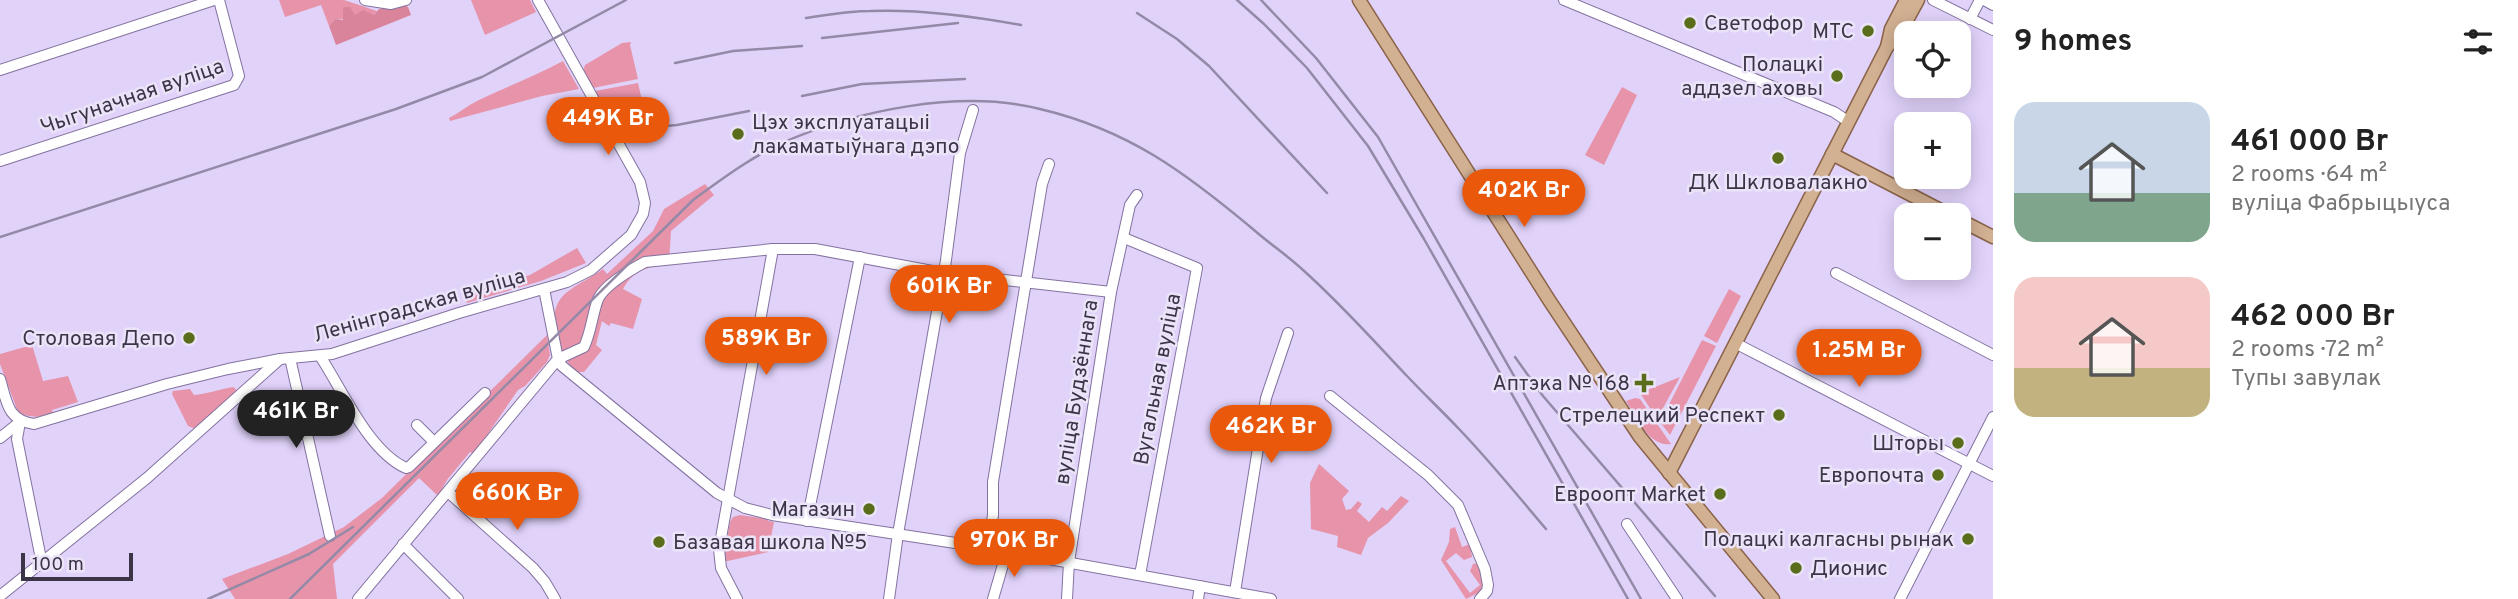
<!DOCTYPE html>
<html lang="en">
<head>
<meta charset="utf-8">
<style>
  :root { --surface:#fff; --page:#f6f6f6; --text:#222; --muted:#767676; --accent:#ea580c }
  body { margin:0; font-family:Overpass,sans-serif; background:var(--page); color:var(--text); height:100vh; display:flex; flex-direction:column; font-size:26px; white-space:nowrap }
  * { box-sizing:border-box; margin:0 }
  p { font-size:23px; color:var(--muted) }
  .icon { flex:none; width:38px; height:38px; fill:none; stroke:currentColor; stroke-width:2; stroke-linecap:round; stroke-linejoin:round }
  .map { position:relative; flex:1; overflow:hidden }
  .details { display:flex; flex-direction:column; background:var(--surface); width:525px }
  .details>* { flex:none }
  .tools { position:absolute; left:1894px; top:21px; display:grid; gap:14px }
  .tools a { display:grid; place-items:center; width:77px; height:77px; border-radius:14px; background:var(--surface); box-shadow:0 4px 18px #0003; font-size:35px }
  .scale { position:absolute; left:21px; bottom:18px; width:112px; box-sizing:border-box; padding-left:7px; border:4px solid #3c3548; border-top:0; font-size:19px; line-height:24px; white-space:nowrap; color:#3c3548; -webkit-text-stroke:5px #ebe4f8; paint-order:stroke }
  .price { position:absolute; translate:-50% -60px; padding:0 16px; border-radius:24px; background:var(--accent); color:#fff; font-size:23px; line-height:46px; filter:drop-shadow(0 2px 4px #0008) }
  .price::after { content:''; position:absolute; left:50%; top:42px; width:21px; height:16px; margin-left:-10px; background:inherit; clip-path:polygon(0 0,100% 0,50% 100%) }
  .price.selected { background:#222; color:#fff }
  ul { padding:0; list-style:none }
  li { display:flex; align-items:center; gap:21px; height:175px; padding:0 21px }
  li span { display:grid; place-items:center; flex:none; width:196px; height:140px; border-radius:21px; color:#555 }
  li>.icon { margin-inline-start:auto }
  span .icon { width:84px; height:84px; fill:#fffc; stroke-width:1 }
  li b { font-size:30px }
  h2 { display:flex; justify-content:space-between; align-items:center; height:84px; padding:0 21px; font-size:30px }
  main { display:flex; flex:1; min-height:0 }
  .map>svg:first-child { display:block }
</style>
</head>
<body>
<main>
<div class="map">
<svg width="1993" height="599" viewBox="0 0 1993 599">
  <rect width="100%" height="100%" fill="#e1d2fa"/>
  <!-- green -->
  <g fill="#e793aa">
    <path d="M 279,0 L 344,0 L 377,11 L 374,15 C 360,11 349,21 335,19 L 329,26 L 321,5 L 285,17 Z"/>
    <polygon points="471,0 530,0 536,12 485,35"/>
    <polygon points="631,42 630,45 638,79 593,88 583,71 585,65 622,43"/>
    <path d="M 563,61 L 579,89 L 542,96 L 450,121 L 449,118 C 459,113 467,106 477,101 C 506,87 535,76 563,61 Z"/>
    <polygon points="638,83 643,105 609,115 595,91"/>
    <polygon points="1622,87 1637,95 1604,165 1585,155"/>
    <path d="M 705,184 L 714,195 L 671,231 L 669,264 C 649,267 634,269 623,289 L 642,299 L 633,329 L 611,323 L 609,326 L 602,321 L 596,345 L 602,350 L 584,372 L 575,372 C 559,353 542,313 566,293 C 577,284 592,277 603,269 L 607,274 L 653,231 L 664,209 Z"/>
    <polygon points="577,248 586,263 541,281 467,303 463,294 530,275"/>
    <polygon points="1729,289 1741,296 1717,343 1704,336"/>
    <polygon points="547,335 550,355 547,362 525,386 518,390 474,454 470,452 447,480 438,496 419,478 333,564 337,599 235,599 222,579 288,554 344,527 382,498"/>
    <polygon points="1702,340 1716,346 1670,435 1660,422"/>
    <path d="M 32,345 L 43,381 L 68,376 L 78,402 L 52,410 L 53,413 C 41,418 29,418 18,412 L 0,364 L 0,354 Z"/>
    <polygon points="1680,377 1657,419 1640,393"/>
    <path d="M 233,387 L 238,391 L 196,429 L 188,426 L 172,394 L 173,391 L 190,389 L 194,395 C 208,394 219,389 233,387 Z"/>
    <path d="M 1635,398 L 1640,399 L 1671,444 C 1648,447 1637,417 1626,401 Z"/>
    <polygon points="1319,464 1349,491 1342,499 1346,510 1351,509 1358,501 1362,504 1357,511 1369,522 1382,507 1387,511 1401,496 1409,501 1388,523 1368,538 1361,555 1337,547 1338,536 1311,529 1310,483"/>
    <polygon points="740,515 768,519 768,521 774,522 768,552 723,562 730,522 733,517"/>
    <polygon points="1455,527 1462,547 1470,544 1472,557 1464,560 1456,553 1446,561 1470,593 1480,585 1470,571 1473,564 1478,563 1484,580 1480,592 1466,599 1441,560 1449,542 1450,529"/>
  </g>
  <!-- forest -->
  <polygon fill="#da849c" points="402,4 408,7 411,15 336,45 329,26 335,19 343,20 343,7 350,7 355,15 363,10 374,15 379,9"/>
  <g fill="none" stroke-linecap="round" stroke-linejoin="round">
    <!-- minor casing -->
    <g stroke="#83729f" stroke-width="12">
      <g id="minor">
        <polyline points="365,0 391,4 406,0"/>
        <polyline points="1564,0 1834,112 1849,122"/>
        <polyline points="1933,0 1993,30"/>
        <polyline points="1984,0 1993,5"/>
        <polyline points="1970,19 1980,0"/>
        <polyline points="0,70 214,0"/>
        <polyline points="0,161 234,85 239,76 219,0"/>
        <polyline points="1124,238 1197,268 1140,575"/>
        <polyline points="1836,273 1993,355"/>
        <polyline points="544,289 558,359 562,366 717,493 745,508 772,515 988,548 1271,599"/>
        <polyline points="1735,343 1993,476"/>
        <path d="M 320,356 C 342,389 368,451 406,468 L 409,467 L 485,393"/>
        <polyline points="290,358 330,536"/>
        <path d="M 0,379 C 7,402 7,420 34,424 L 167,384 L 228,369 L 280,359 L 332,354 L 459,313 L 567,282 L 591,270 L 631,235 L 643,214 L 645,203 L 640,182 L 538,0"/>
        <polyline points="1330,396 1428,475 1458,505 1485,569 1488,585 1487,591 1480,599"/>
        <polyline points="20,422 17,439 42,564"/>
        <polyline points="417,425 434,442"/>
        <polyline points="0,438 20,422"/>
        <polyline points="448,492 533,568 545,582 555,599"/>
        <polyline points="807,521 860,257"/>
        <polyline points="1627,524 1677,599"/>
        <polyline points="403,544 458,599"/>
        <polyline points="988,548 993,515 993,482 1042,184 1049,164"/>
        <polyline points="1235,592 1266,398 1288,333"/>
        <polyline points="0,596 147,478 280,359"/>
        <path d="M 358,599 L 558,359 L 584,347 C 591,332 592,317 597,302 C 601,287 632,269 645,262 L 773,249 L 815,249 L 943,273 L 1111,292"/>
        <polyline points="737,599 721,568 719,549 773,249"/>
        <polyline points="889,599 898,534 946,260 960,153 973,110"/>
        <polyline points="993,599 1007,551"/>
        <polyline points="1067,599 1069,562 1111,292 1130,205 1137,195"/>
        <polyline points="1198,599 1200,586"/>
        <polyline points="1900,599 1993,417"/>
      </g>
    </g>
    <!-- major casing -->
    <g stroke="#8a6349" stroke-width="15">
      <g id="major">
        <polyline points="1359,0 1549,300 1640,437 1773,599"/>
        <polyline points="1887,47 1891,29 1906,0"/>
        <polyline points="1832,154 1950,215"/>
        <polyline points="1958,219 1993,237"/>
        <polyline points="1669,473 1887,47 1900,33 1918,0"/>
      </g>
    </g>
    <!-- minor -->
    <use href="#minor" stroke="#fff" stroke-width="10"/>
    <!-- major -->
    <use href="#major" stroke="#d2b092" stroke-width="12"/>
    <!-- rail -->
    <g stroke="#9489a7" stroke-width="2.5">
      <polyline points="1237,0 1264,24 1307,68 1368,146 1424,239 1628,599"/>
      <polyline points="1261,0 1316,58 1378,137 1641,599"/>
      <polyline points="1137,13 1177,39 1209,66 1327,193"/>
      <path d="M 806,18 C 827,15 849,11 870,11 C 920,9 972,16 1021,25"/>
      <polyline points="822,38 958,23"/>
      <polyline points="675,63 733,51 802,46"/>
      <polyline points="802,96 862,84 965,79"/>
      <polyline points="629,129 677,125 749,111"/>
      <polyline points="0,237 396,109 482,77 626,0"/>
      <polyline points="1515,357 1543,396 1715,596"/>
      <polyline points="208,599 309,554 353,527"/>
      <path d="M 290,599 L 693,200 C 722,179 750,158 782,143 C 857,110 960,89 1040,109 C 1129,130 1186,173 1254,230 C 1270,244 1288,256 1303,270 C 1340,303 1373,340 1407,376 C 1424,394 1442,411 1459,429 C 1489,460 1517,495 1546,529"/>
    </g>
  </g>
  <!-- markers -->
  <g fill="#5a6d1b" stroke="#ebe4f8" stroke-width="2.5">
    <circle cx="1690" cy="23" r="7"/>
    <circle cx="1868" cy="31" r="7"/>
    <circle cx="1837" cy="76" r="7"/>
    <circle cx="738" cy="134" r="7"/>
    <circle cx="1778" cy="158" r="7"/>
    <circle cx="189" cy="338" r="7"/>
    <path d="M1640.5 372.5h7v7h7v7h-7v7h-7v-7h-7v-7h7z"/>
    <circle cx="1779" cy="415" r="7"/>
    <circle cx="1958" cy="443" r="7"/>
    <circle cx="1938" cy="475" r="7"/>
    <circle cx="1720" cy="494" r="7"/>
    <circle cx="869" cy="509" r="7"/>
    <circle cx="1968" cy="539" r="7"/>
    <circle cx="659" cy="542" r="7"/>
    <circle cx="1796" cy="568" r="7"/>
  </g>
  <g text-anchor="middle" stroke-width="5" stroke-linejoin="round" paint-order="stroke">
    <!-- poi labels -->
    <g font-size="21" fill="#3c3548" stroke="#ebe4f8" text-anchor="end">
      <text x="1704" y="30" text-anchor="start">Светофор</text>
      <text x="1854" y="38">МТС</text>
      <text x="1823" y="71">Полацкі<tspan x="1823" dy="24">аддзел аховы</tspan></text>
      <text x="752" y="129" text-anchor="start">Цэх эксплуатацыі<tspan x="752" dy="24">лакаматыўнага дэпо</tspan></text>
      <text x="1778" y="189" text-anchor="middle">ДК Шкловалакно</text>
      <text x="175" y="345">Столовая Депо</text>
      <text x="1630" y="390">Аптэка № 168</text>
      <text x="1765" y="422">Стрелецкий Респект</text>
      <text x="1944" y="450">Шторы</text>
      <text x="1924" y="482">Европочта</text>
      <text x="1706" y="501">Евроопт Market</text>
      <text x="855" y="516">Магазин</text>
      <text x="1954" y="546">Полацкі калгасны рынак</text>
      <text x="673" y="549" text-anchor="start">Базавая школа №5</text>
      <text x="1810" y="575" text-anchor="start">Дионис</text>
    </g>
    <!-- street labels -->
    <g font-size="21" fill="#3c3548" stroke="#ebe4f8">
      <text transform="translate(132 96) rotate(-19)" y="7">Чыгуначная вуліца</text>
      <text transform="translate(419 305) rotate(-16)" y="7">Ленінградская вуліца</text>
      <text transform="translate(1157 379) rotate(-79)" y="7">Вугальная вуліца</text>
      <text transform="translate(1076 392) rotate(-81)" y="7">вуліца Будзённага</text>
    </g>
  </g>
</svg>
<div class="tools">
<a><svg class="icon" aria-label="locate" viewBox="0 0 24 24"><circle cx="12" cy="12" r="6"/><path d="M12 2v4M12 18v4M2 12h4M18 12h4"/></svg></a>
<a>+</a>
<a>−</a>
</div>
<div class="scale">100 m</div>
<b class="price" style="left:608px;top:157px">449K Br</b>
<b class="price" style="left:1524px;top:229px">402K Br</b>
<b class="price" style="left:949px;top:325px">601K Br</b>
<b class="price" style="left:766px;top:377px">589K Br</b>
<b class="price" style="left:1859px;top:389px">1.25M Br</b>
<b class="price selected" style="left:296px;top:450px">461K Br</b>
<b class="price" style="left:1271px;top:465px">462K Br</b>
<b class="price" style="left:517px;top:532px">660K Br</b>
<b class="price" style="left:1014px;top:579px">970K Br</b>
</div>
<section class="details">
<h2>9 homes<svg class="icon" aria-label="filters" viewBox="0 0 24 24"><path d="M4 7h16M4 17h16"/><circle cx="9" cy="7" r="2"/><circle cx="15" cy="17" r="2"/></svg></h2>
<ul>
<li><span style="background:linear-gradient(#c9d6e8 65%,#7fa58c 0)"><svg class="icon" aria-label="home" viewBox="0 0 24 24"><path d="M3 11l9-7 9 7M6 9v11h12V9"/></svg></span><div><b>461 000 Br</b><p>2 rooms · 64 m²</p><p>вуліца Фабрыцыуса</p></div></li>
<li><span style="background:linear-gradient(#f6c9c9 65%,#c2b280 0)"><svg class="icon" aria-label="home" viewBox="0 0 24 24"><path d="M3 11l9-7 9 7M6 9v11h12V9"/></svg></span><div><b>462 000 Br</b><p>2 rooms · 72 m²</p><p>Тупы завулак</p></div></li>
</ul>
</section>
</main>
</body>
</html>
